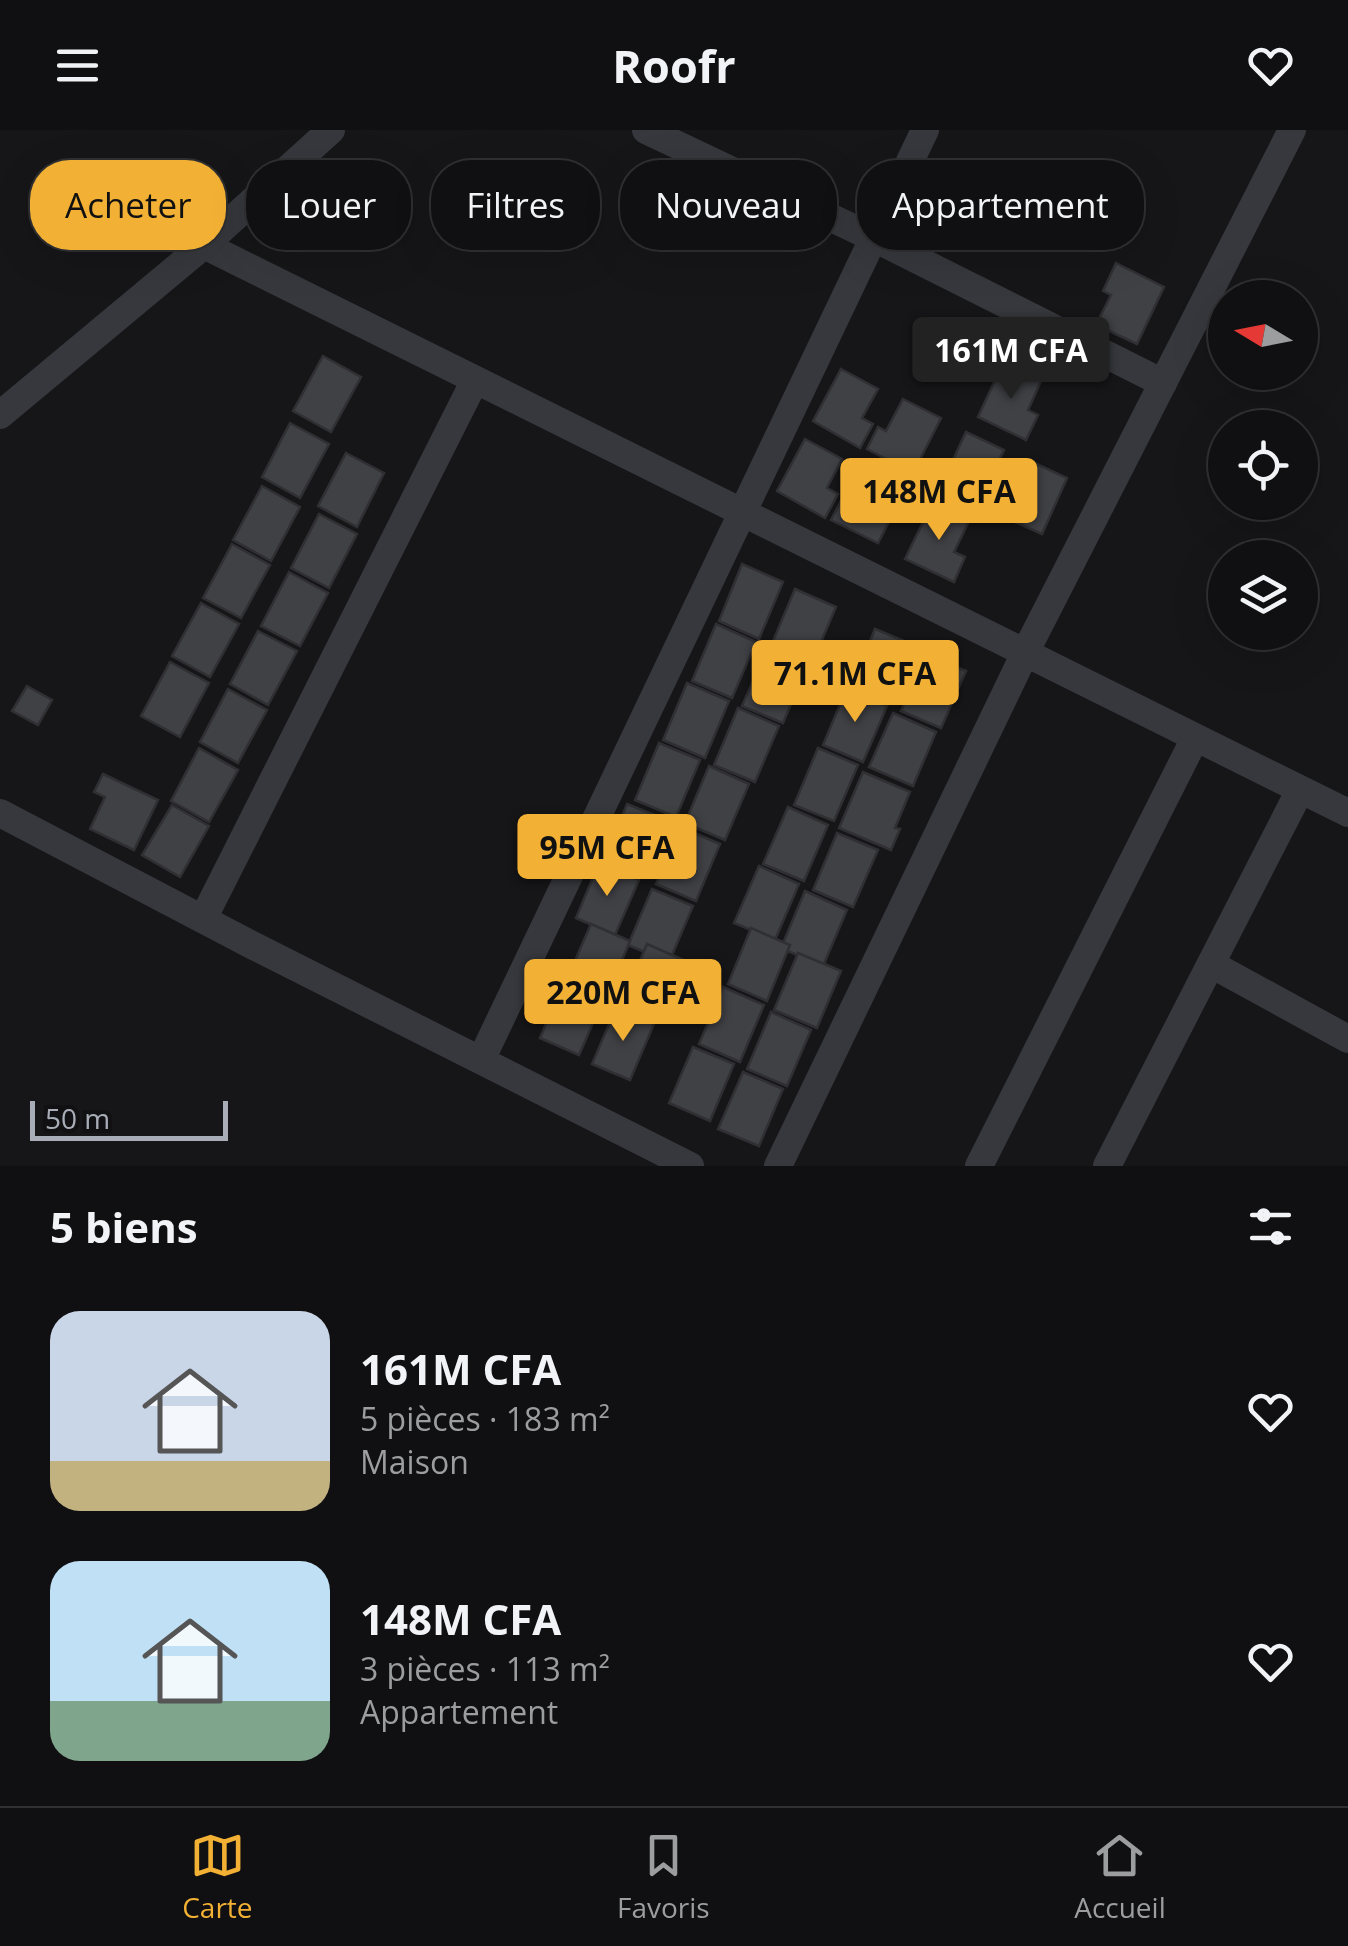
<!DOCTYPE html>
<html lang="fr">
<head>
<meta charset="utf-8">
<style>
  :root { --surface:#101012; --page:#1e1e20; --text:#f1f3f6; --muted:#9c9d9f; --line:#303032; --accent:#f2b134 }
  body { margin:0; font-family:"Open Sans",sans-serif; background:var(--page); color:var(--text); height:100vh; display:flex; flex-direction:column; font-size:38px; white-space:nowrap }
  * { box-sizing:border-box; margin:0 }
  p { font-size:32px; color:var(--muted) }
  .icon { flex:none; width:55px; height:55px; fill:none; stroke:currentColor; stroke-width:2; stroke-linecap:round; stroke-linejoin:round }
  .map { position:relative; height:1036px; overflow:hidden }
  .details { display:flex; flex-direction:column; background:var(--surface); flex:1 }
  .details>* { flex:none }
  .hud { position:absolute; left:30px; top:30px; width:1290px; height:90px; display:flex; gap:20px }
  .needle { width:65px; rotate:280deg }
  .buttons { position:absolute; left:1208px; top:150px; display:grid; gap:20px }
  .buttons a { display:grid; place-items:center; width:110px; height:110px; border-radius:50%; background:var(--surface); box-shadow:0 10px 40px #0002,0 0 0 2px var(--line); font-size:50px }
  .scale { position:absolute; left:30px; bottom:25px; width:198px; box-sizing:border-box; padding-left:10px; border:5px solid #a8adb8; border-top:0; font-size:28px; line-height:35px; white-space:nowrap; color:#a8adb8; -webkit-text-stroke:8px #111113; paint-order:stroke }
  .price { position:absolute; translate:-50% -85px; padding:0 22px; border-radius:10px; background:var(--accent); color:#111; font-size:32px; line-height:65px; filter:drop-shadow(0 2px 5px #0008) }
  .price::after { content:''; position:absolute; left:50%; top:60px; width:30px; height:22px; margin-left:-15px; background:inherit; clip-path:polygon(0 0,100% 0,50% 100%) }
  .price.selected { background:#222; color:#fff }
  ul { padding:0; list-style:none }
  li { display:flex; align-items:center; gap:30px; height:250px; padding:0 50px }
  li span { display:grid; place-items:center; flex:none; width:280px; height:200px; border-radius:30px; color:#555 }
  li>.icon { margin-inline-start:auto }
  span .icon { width:120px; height:120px; fill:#fffc; stroke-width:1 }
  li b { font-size:42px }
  h2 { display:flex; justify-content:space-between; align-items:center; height:120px; padding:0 50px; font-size:42px }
  .chip { padding:0 35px; border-radius:40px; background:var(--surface); box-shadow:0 10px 40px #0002,0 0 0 2px var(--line); font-size:35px; line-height:90px }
  .chip.selected { background:var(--accent); color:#111 }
  header { display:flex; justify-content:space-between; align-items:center; height:130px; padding:0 50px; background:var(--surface); font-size:45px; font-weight:700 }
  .menu { display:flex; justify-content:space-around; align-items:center; height:140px; border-top:2px solid var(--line); background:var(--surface); font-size:28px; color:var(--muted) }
  .menu a { display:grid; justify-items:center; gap:5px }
  .menu .selected { color:var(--accent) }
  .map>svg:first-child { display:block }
</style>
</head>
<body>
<header><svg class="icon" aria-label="menu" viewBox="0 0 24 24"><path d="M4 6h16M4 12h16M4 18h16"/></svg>Roofr<svg class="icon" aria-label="heart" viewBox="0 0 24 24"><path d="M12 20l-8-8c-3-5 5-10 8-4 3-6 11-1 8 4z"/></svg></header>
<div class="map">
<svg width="1348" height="1036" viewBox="0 0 1348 1036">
  <rect width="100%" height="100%" fill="#161618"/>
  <!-- building -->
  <g fill="#404145" stroke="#303034" stroke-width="2.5">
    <polygon points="1116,133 1164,157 1137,214 1096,195 1111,165 1103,161"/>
    <polygon points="323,226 361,247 331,302 293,281"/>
    <polygon points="1003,233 1041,251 1028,280 1038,285 1026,310 978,287"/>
    <polygon points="841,239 878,259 862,288 873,294 860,318 813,291"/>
    <polygon points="903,269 941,288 913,343 867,319 878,297 886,301"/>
    <polygon points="290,293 329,314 300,368 262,347"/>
    <polygon points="966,302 1004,320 990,349 1002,355 990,380 941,356"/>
    <polygon points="805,309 842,329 827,358 838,364 825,388 777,361"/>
    <polygon points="346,323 384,343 357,397 318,376"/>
    <polygon points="1028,330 1067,348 1042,404 995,383 1005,360 1013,364"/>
    <polygon points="868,339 906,359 878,413 831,390 843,367 851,371"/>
    <polygon points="262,356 300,377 271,431 233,410"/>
    <polygon points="932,374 969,391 954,422 965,427 954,452 905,429"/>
    <polygon points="319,384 357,404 329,458 291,438"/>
    <polygon points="232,414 270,435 241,488 203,468"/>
    <polygon points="742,434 783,452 759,509 719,491"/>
    <polygon points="289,442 328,463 300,516 261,496"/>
    <polygon points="795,459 836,477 812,533 771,516"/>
    <polygon points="201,473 239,494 210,547 172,526"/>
    <polygon points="716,494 756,512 732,568 692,551"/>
    <polygon points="875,499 916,516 892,573 852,555"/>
    <polygon points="258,501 297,521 268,575 230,554"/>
    <polygon points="767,519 807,536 783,593 742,576"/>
    <polygon points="925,524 966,541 941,598 901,581"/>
    <polygon points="170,532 209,553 180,607 141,586"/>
    <polygon points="687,553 729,571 705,628 663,610"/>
    <polygon points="27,556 52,570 38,595 12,581"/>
    <polygon points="847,558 887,576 863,632 823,615"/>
    <polygon points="228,559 267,580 238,633 200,612"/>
    <polygon points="738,578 779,596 755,652 714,635"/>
    <polygon points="893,583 936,602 913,656 869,637"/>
    <polygon points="659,613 700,630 676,687 635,670"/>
    <polygon points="199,618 238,640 209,692 171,671"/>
    <polygon points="818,618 858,635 834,691 794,675"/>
    <polygon points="709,636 749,654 725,710 685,693"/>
    <polygon points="863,642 910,662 895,698 900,699 891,720 839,698"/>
    <polygon points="103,644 158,670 134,720 90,699 105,667 94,662"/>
    <polygon points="627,674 667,690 644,745 604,729"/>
    <polygon points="172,675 209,696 180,747 142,725"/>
    <polygon points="788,677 828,695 804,751 763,734"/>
    <polygon points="680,697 720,714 696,771 656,754"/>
    <polygon points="837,703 878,720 853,777 813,760"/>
    <polygon points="599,733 639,750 615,805 576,788"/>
    <polygon points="759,736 799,754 775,810 734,793"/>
    <polygon points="652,759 693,776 669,832 628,815"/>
    <polygon points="805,761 847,780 823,836 781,818"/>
    <polygon points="591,794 630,811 607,866 567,849"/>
    <polygon points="751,798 790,815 767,871 728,854"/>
    <polygon points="647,814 688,832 664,888 623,871"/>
    <polygon points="798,823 841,841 817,898 774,880"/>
    <polygon points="563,853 603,870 579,925 540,908"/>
    <polygon points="723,857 764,875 740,932 699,914"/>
    <polygon points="616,878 654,894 630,950 592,934"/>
    <polygon points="771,882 811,900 787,956 747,939"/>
    <polygon points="693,917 734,934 710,991 669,973"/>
    <polygon points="743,942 783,959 759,1016 718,999"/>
  </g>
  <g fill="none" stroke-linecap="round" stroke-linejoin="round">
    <!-- minor -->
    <g stroke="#37383d" stroke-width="28">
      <polyline points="646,0 874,108 1163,253"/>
      <polyline points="204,115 1348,683"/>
      <polyline points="0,285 204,115 331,0"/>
      <polyline points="0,683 252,815 690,1036"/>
      <polyline points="203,789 475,250"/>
      <polyline points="1211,834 1348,909"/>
      <polyline points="481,930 925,0"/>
      <polyline points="778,1036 1025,523 1292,0"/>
      <polyline points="979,1036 1195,608"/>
      <polyline points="1107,1036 1300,660"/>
    </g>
  </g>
</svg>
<div class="buttons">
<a><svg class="needle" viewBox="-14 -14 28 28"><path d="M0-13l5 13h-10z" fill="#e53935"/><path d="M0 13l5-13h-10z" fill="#9c9d9f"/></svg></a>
<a><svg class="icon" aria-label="locate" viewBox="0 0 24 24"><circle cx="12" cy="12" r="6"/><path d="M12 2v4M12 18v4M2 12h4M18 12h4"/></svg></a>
<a><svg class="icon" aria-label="layers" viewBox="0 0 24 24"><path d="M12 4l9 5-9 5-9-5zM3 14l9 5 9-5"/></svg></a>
</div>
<div class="scale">50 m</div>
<b class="price selected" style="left:1011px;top:272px">161M CFA</b>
<b class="price" style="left:939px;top:413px">148M CFA</b>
<b class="price" style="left:855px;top:595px">71.1M CFA</b>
<b class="price" style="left:607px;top:769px">95M CFA</b>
<b class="price" style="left:623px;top:914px">220M CFA</b>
<div class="hud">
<a class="chip selected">Acheter</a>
<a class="chip">Louer</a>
<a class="chip">Filtres</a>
<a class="chip">Nouveau</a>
<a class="chip">Appartement</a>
</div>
</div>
<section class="details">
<h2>5 biens<svg class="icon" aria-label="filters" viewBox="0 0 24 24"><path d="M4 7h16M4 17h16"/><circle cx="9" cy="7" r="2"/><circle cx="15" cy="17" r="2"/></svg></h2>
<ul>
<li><span style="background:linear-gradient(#c9d6e8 75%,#c2b280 0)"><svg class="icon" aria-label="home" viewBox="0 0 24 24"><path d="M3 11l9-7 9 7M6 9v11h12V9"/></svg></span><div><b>161M CFA</b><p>5 pièces · 183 m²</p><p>Maison</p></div><svg class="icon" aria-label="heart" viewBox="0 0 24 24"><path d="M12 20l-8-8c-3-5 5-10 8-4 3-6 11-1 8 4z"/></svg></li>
<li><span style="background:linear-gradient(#bfe0f5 70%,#7fa58c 0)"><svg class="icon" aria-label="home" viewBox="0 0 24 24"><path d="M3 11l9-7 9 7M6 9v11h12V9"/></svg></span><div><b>148M CFA</b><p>3 pièces · 113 m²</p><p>Appartement</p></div><svg class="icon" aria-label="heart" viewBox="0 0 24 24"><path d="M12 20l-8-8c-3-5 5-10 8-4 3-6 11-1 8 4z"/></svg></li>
</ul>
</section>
<nav class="menu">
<a class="selected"><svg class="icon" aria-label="map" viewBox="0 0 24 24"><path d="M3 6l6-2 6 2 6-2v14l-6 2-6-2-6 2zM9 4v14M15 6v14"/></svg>Carte</a>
<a><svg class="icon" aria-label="saved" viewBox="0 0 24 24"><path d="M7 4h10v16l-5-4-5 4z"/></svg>Favoris</a>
<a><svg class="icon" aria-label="home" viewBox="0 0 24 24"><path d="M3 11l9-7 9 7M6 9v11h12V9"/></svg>Accueil</a>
</nav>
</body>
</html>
